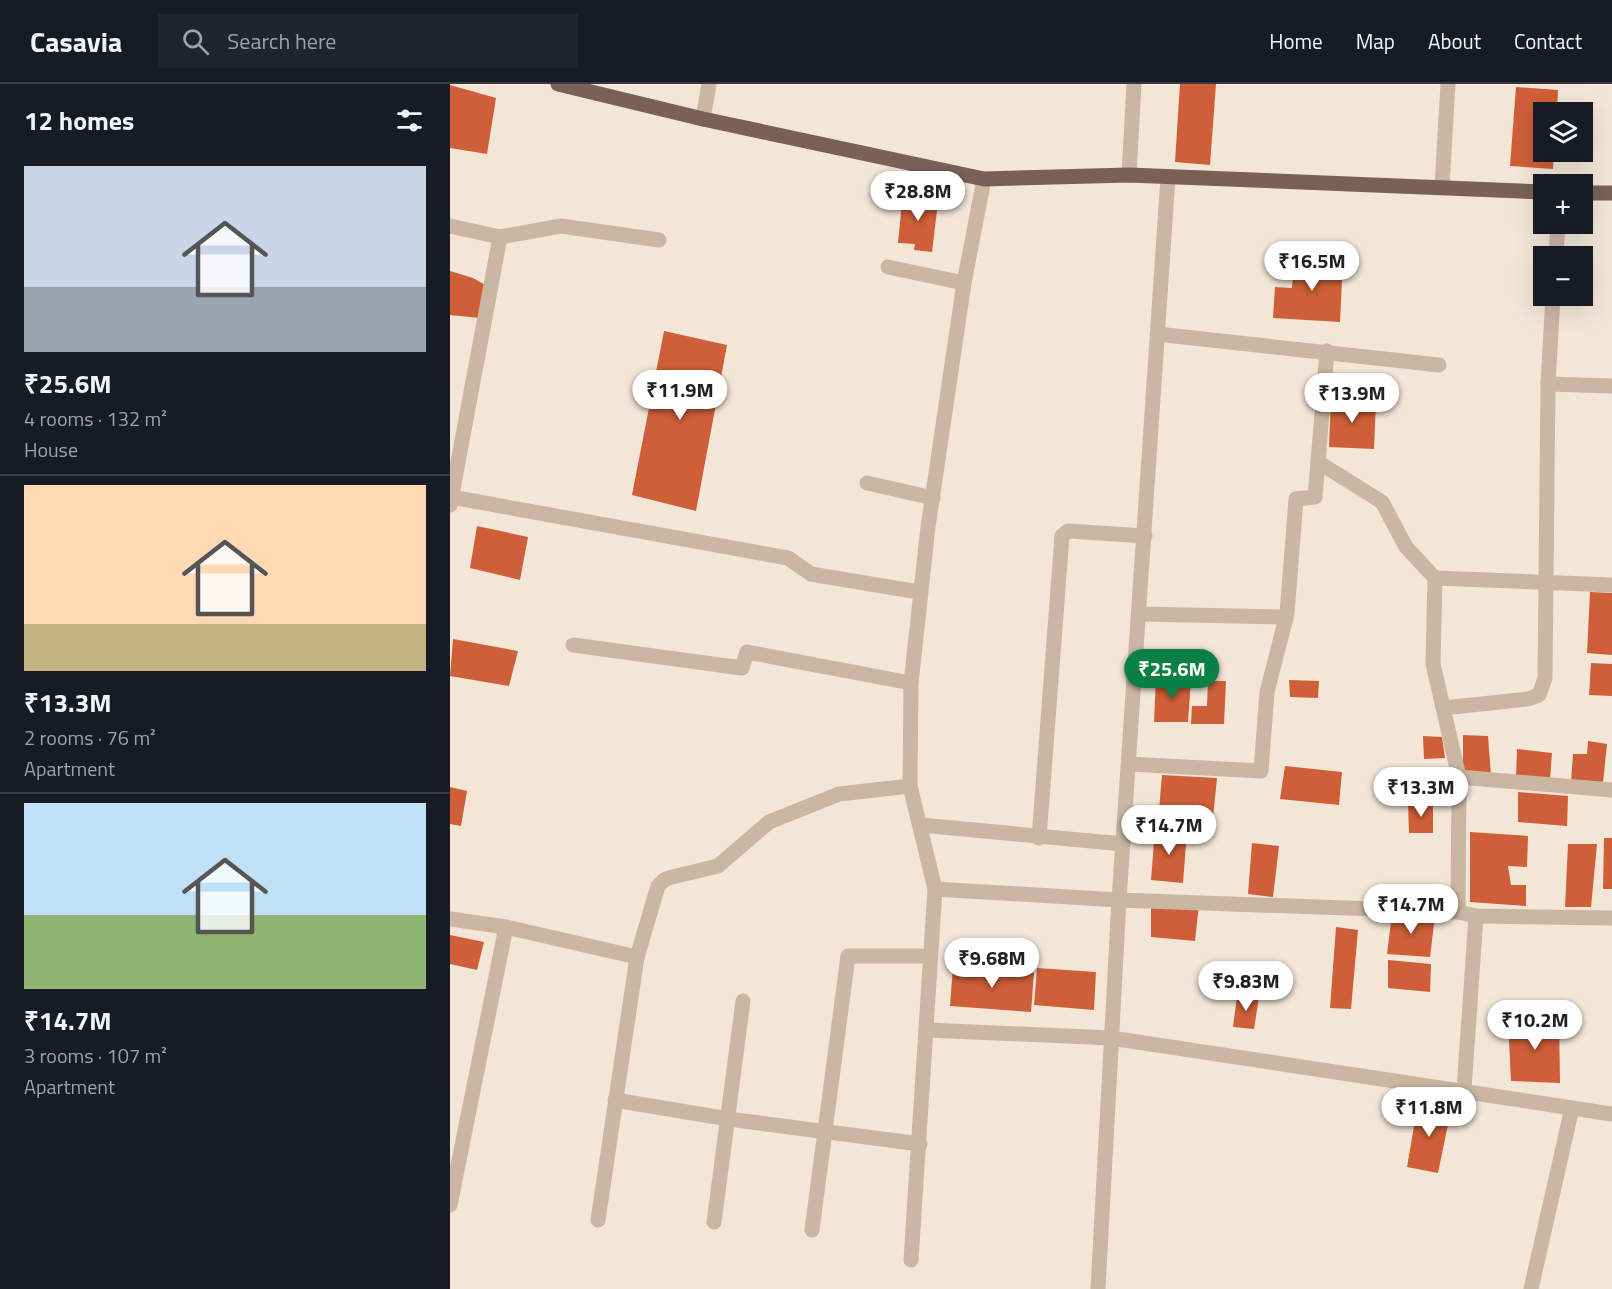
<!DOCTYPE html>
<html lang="en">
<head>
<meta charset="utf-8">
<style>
  :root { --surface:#171b24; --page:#20242c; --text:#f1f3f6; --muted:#9ea1a6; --line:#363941; --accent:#0b8043 }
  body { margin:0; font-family:"Titillium Web",sans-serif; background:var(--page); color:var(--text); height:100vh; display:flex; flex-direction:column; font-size:22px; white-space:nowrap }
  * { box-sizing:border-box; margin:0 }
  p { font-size:20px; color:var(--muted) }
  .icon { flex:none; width:33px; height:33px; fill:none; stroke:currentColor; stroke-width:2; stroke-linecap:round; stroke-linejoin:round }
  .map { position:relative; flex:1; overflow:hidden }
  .details { display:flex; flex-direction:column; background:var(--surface); width:450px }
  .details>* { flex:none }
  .buttons { position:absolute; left:1083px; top:18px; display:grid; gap:12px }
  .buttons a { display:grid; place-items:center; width:60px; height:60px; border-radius:0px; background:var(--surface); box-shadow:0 6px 24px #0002; font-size:30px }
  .price { position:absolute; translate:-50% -51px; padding:0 14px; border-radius:21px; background:#fff; color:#222; font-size:20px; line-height:39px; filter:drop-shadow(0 2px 3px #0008) }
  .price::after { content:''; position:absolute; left:50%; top:36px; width:18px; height:14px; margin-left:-9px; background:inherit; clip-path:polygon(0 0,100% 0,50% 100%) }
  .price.current { background:var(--accent); color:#fff }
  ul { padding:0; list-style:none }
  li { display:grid; align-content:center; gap:12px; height:318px; padding:0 24px }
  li+li { border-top:2px solid var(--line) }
  li span { display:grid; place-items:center; height:186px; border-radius:0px; color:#555 }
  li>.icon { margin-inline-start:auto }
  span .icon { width:108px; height:108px; fill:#fffc; stroke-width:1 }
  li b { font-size:26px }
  h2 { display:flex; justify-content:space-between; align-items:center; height:72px; padding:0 24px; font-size:26px }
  header { display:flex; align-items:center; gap:36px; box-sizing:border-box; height:84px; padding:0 30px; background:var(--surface); border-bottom:2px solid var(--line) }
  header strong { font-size:28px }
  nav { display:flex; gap:33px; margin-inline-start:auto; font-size:21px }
  .search { width:420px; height:54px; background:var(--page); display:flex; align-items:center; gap:15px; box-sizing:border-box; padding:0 21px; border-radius:0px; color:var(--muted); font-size:22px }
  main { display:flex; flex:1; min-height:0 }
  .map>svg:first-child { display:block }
</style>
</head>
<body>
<header>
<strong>Casavia</strong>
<div class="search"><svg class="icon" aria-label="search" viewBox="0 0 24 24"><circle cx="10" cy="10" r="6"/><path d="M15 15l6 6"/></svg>Search here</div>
<nav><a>Home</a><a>Map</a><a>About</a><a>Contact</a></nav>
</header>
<main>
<section class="details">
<h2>12 homes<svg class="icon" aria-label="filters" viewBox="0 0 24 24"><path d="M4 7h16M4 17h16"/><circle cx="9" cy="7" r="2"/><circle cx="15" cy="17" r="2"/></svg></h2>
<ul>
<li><span style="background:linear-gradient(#c9d6e8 65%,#9aa5b1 0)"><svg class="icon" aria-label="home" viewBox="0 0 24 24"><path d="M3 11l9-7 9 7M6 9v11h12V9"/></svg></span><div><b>₹25.6M</b><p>4 rooms · 132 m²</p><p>House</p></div></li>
<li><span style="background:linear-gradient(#ffd9b3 75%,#c2b280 0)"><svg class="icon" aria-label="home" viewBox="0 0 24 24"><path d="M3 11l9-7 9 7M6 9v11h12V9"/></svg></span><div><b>₹13.3M</b><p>2 rooms · 76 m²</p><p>Apartment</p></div></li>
<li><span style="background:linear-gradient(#bfe0f5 60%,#8fb573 0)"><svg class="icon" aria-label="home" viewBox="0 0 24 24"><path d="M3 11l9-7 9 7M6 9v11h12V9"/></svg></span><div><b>₹14.7M</b><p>3 rooms · 107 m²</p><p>Apartment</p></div></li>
</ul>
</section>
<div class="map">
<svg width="1162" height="1205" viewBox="0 0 1162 1205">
  <rect width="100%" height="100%" fill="#f3e6d7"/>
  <!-- building -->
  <g fill="#cf5f38">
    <polygon points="730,0 766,0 760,81 725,78"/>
    <polygon points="0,1 46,14 37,70 0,64"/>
    <polygon points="1066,3 1108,6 1107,28 1094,28 1094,68 1104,68 1103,85 1060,82"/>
    <polygon points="453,108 472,110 472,117 488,118 482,168 464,166 465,160 448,159"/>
    <polygon points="844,174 893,177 890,238 823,234 825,203 842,204"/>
    <polygon points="0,187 23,194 37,202 30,234 0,231"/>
    <polygon points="214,247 277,261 246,427 182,411"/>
    <polygon points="881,314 926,317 924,365 879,363"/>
    <polygon points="27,442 78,453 70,496 20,484"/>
    <polygon points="1140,508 1162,509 1162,571 1137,569"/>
    <polygon points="3,555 68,567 59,602 0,592"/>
    <polygon points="1141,579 1162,580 1162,612 1139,611"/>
    <polygon points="706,594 741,595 738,638 704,638"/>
    <polygon points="839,596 869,597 868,614 840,613"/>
    <polygon points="758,597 776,597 774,640 741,640 742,622 757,622"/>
    <polygon points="1013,651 1038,652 1041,691 1013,690"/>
    <polygon points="973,652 992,653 995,674 974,675"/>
    <polygon points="1138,657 1157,660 1153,699 1121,698 1123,670 1137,670"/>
    <polygon points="1067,665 1102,669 1100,695 1066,693"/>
    <polygon points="835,682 892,688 889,721 830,715"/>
    <polygon points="712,691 767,694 762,743 708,738"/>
    <polygon points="0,703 17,707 11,742 0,740"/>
    <polygon points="1068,708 1118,712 1117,742 1068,738"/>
    <polygon points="958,718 983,719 983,749 959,749"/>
    <polygon points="705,745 737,747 733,799 701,796"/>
    <polygon points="1020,748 1078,752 1077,783 1058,782 1061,801 1076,801 1076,822 1020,818"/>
    <polygon points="1154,754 1162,754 1162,805 1153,805"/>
    <polygon points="802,759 829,762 823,813 798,810"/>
    <polygon points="1118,760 1147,760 1141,823 1115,823"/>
    <polygon points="701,818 749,821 745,857 701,853"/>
    <polygon points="942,830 985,832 980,873 937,870"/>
    <polygon points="886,843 908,846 901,925 880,924"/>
    <polygon points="0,851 34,858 27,886 0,880"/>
    <polygon points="938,876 981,880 980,908 938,904"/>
    <polygon points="503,882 584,889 581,928 500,922"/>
    <polygon points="587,884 646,888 644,926 584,921"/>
    <polygon points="787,912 809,913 804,945 783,943"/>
    <polygon points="1109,935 1110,999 1061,997 1058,936"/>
    <polygon points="968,1019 1001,1026 988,1089 957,1083"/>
  </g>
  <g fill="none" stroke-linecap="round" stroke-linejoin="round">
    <!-- minor -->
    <g stroke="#cbb6a2" stroke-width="15">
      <polyline points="253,35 259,0"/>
      <polyline points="679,91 684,0"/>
      <polyline points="992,102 998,0"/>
      <polyline points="0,142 50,153 111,142 209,156"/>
      <polyline points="1106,172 1108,140"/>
      <polyline points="438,183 514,199"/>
      <polyline points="707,250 989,281"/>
      <polyline points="877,267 868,378 932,418 956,463 985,494 983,580 1009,693 1008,828"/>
      <polyline points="1098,300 1162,302"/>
      <polyline points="417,399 483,414"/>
      <polyline points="1,413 338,474 361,490 469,508"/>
      <polyline points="0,421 50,153"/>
      <polyline points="985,494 1162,501"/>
      <polyline points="689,530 836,533"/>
      <polyline points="123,561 292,584 297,568 461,599"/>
      <polyline points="993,624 1078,615 1089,611 1095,594 1098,300 1103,212"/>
      <polyline points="679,680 811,687 817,608 837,530 846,415 865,413 868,378"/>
      <polyline points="1009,693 1162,706"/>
      <polyline points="471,741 673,760"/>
      <polyline points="589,754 612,452 618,447 695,452"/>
      <polyline points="485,805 669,816 1008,828 1026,832 1162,834"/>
      <polyline points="0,835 56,843 187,873"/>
      <polyline points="478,946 661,954 1162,1030"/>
      <polyline points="1014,1006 1026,832"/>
      <polyline points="165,1016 279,1035 470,1060"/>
      <polyline points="0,1121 56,843"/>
      <polyline points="148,1136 187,873 208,802 214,796 222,793 268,782 319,738 389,710 460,702"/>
      <polyline points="264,1138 293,917"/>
      <polyline points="362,1146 398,872 480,872"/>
      <polyline points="461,1176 485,805 460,702 461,599 478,443 514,199 534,95"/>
      <polyline points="648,1205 669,816 718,93"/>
      <polyline points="1081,1205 1122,1024"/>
    </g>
    <!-- major -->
    <g stroke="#796155" stroke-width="15">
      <polyline points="108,0 253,35 534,95 679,91 1094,108"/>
      <polyline points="1132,109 1162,109"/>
    </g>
  </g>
</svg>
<div class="buttons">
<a><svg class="icon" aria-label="layers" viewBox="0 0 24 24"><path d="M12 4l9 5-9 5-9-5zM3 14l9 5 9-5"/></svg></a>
<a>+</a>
<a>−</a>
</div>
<b class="price" style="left:468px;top:138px">₹28.8M</b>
<b class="price" style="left:862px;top:208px">₹16.5M</b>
<b class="price" style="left:230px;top:337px">₹11.9M</b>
<b class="price" style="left:902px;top:340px">₹13.9M</b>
<b class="price current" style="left:722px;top:616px">₹25.6M</b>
<b class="price" style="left:971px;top:734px">₹13.3M</b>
<b class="price" style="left:719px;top:772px">₹14.7M</b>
<b class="price" style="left:961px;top:851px">₹14.7M</b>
<b class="price" style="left:542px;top:905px">₹9.68M</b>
<b class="price" style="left:796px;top:928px">₹9.83M</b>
<b class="price" style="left:1085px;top:967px">₹10.2M</b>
<b class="price" style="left:979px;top:1054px">₹11.8M</b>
</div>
</main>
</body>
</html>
